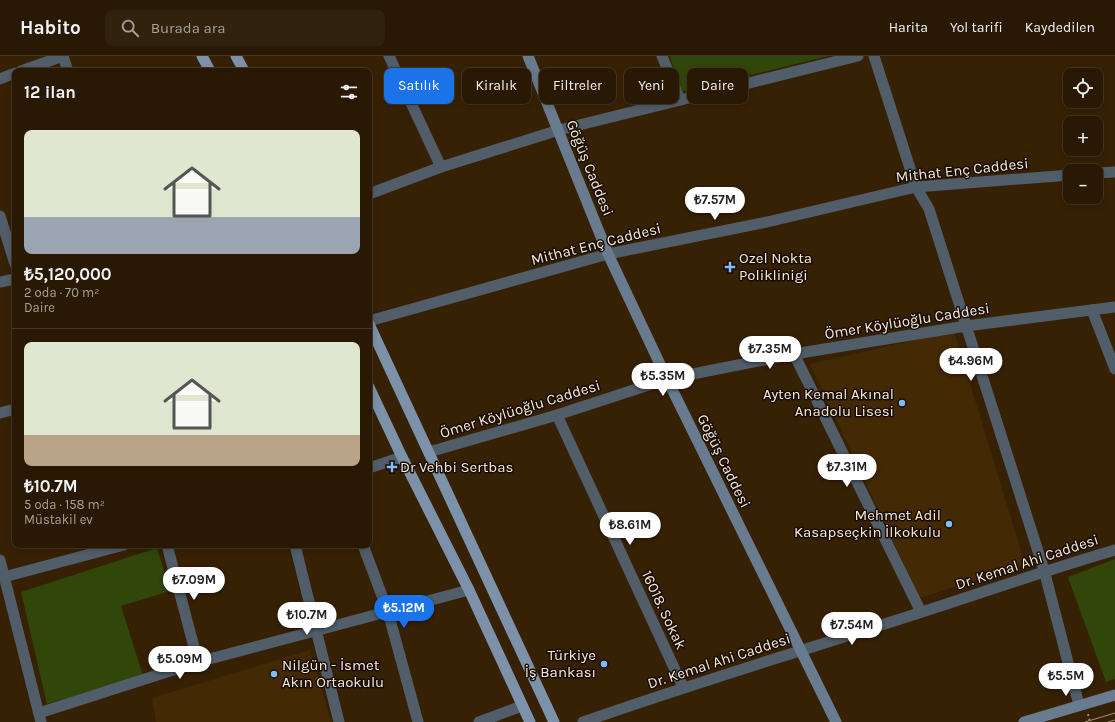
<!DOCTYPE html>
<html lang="tr">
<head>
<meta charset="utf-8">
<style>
  :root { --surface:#291904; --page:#31220e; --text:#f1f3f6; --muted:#a5a09a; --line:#453826; --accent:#1a73e8 }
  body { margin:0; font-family:Karla,sans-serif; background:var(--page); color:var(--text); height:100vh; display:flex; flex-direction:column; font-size:15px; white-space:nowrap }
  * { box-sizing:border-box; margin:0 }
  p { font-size:13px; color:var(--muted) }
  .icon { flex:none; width:22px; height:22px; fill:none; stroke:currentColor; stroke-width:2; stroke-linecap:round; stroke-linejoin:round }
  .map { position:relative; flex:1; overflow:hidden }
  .details { position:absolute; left:12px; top:12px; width:360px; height:480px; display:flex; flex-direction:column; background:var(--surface); border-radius:8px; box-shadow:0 2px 6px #0003,0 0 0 1px var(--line) }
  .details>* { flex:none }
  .hud { position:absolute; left:384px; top:12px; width:380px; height:36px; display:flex; gap:8px }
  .buttons { position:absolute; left:1063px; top:12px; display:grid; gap:8px }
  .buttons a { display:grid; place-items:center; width:40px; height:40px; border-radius:8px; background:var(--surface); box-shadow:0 2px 6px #0003,0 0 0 1px var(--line); font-size:20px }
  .price { position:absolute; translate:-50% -34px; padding:0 9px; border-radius:14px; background:#fff; color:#222; font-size:13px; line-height:26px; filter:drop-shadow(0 1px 2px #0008) }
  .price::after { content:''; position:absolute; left:50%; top:24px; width:12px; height:9px; margin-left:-6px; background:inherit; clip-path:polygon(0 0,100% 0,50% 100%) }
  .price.active { background:var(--accent); color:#fff }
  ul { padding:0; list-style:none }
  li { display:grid; align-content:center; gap:8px; height:212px; padding:0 12px }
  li+li { border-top:1px solid var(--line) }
  li span { display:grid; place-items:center; height:124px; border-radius:8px; color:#555 }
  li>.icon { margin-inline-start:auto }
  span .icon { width:72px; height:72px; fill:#fffc; stroke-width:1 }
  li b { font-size:17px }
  h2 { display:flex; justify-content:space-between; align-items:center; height:48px; padding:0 12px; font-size:17px }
  .chip { padding:0 14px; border-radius:8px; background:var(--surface); box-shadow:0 2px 6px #0003,0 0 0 1px var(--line); font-size:14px; line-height:36px }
  .chip.active { background:var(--accent); color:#fff }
  header { display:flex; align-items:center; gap:24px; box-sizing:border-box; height:56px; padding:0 20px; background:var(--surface); border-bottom:1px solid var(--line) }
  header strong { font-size:19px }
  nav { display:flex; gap:22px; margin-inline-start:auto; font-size:14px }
  .search { width:280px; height:36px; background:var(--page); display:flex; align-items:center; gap:10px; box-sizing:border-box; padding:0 14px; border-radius:8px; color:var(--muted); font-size:15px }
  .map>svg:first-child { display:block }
</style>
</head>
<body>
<header>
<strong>Habito</strong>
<div class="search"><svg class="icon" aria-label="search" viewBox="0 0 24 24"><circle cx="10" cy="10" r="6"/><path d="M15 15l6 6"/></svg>Burada ara</div>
<nav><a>Harita</a><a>Yol tarifi</a><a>Kaydedilen</a></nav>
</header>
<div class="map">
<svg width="1115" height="666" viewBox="0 0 1115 666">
  <rect width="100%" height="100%" fill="#372105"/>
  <!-- built -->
  <g fill="#442905">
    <polygon points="954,275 1025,508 920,542 810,308"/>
    <polygon points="310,594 331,666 156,666 152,642"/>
  </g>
  <!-- green -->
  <g fill="#304709">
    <polygon points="670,0 829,0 681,36"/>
    <polygon points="157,492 170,535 121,550 143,620 47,648 21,536"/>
    <polygon points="1115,503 1115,623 1106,626 1068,521"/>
  </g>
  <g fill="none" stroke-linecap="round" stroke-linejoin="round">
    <!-- path -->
    <polyline stroke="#9d8b76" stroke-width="2" stroke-dasharray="2 3" stroke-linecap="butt" points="1088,658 1090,666"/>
    <!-- minor -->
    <g stroke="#515d68" stroke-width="11">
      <polyline points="63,0 68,15"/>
      <polyline points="389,0 441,111"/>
      <polyline points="662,0 680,44"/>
      <polyline points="874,0 916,131 929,153 1044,514 1079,649"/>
      <polyline points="369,138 441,111 559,74 858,0"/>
      <polyline points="0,160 15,208"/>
      <polyline points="0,226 15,223"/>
      <polyline points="1092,254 1115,313"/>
      <polyline points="794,298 921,556"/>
      <polyline points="557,359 683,631"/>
      <polyline points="429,396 557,359 667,323 794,298 966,270 1115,251"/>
      <polyline points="369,412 402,401"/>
      <polyline points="167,489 198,606"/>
      <polyline points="295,489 339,666"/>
      <polyline points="363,489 388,556 418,666"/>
      <polyline points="0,504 41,666"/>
      <polyline points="4,521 124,489"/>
      <polyline points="39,657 198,606 469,534"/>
      <polyline points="479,666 522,650"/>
    </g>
    <!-- tertiary -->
    <g stroke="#515d68" stroke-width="11">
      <polyline points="21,15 63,0"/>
      <polyline points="0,23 15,17"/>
      <polyline points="1096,117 1115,116"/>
      <polyline points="369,265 608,198 767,166 916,131 1070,119"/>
      <polyline points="0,357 15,353"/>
      <path d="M 583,666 C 694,627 807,593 919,557 C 985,536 1049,513 1115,494"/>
    </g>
    <!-- secondary -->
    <g stroke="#697b8e" stroke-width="11">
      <polyline points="528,0 608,198 667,323 836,666"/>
      <polyline points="1024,666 1115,639"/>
    </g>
    <!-- primary -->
    <g stroke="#7b92aa" stroke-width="11">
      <polyline points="202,0 210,15"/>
      <polyline points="236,0 244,15"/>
      <polyline points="369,268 554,666"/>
      <polyline points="369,331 402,401 469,534 530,666"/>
    </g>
    <!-- tram -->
    <g stroke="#a18f7a" stroke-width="1">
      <polyline points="1085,666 1115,657"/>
      <polyline points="1108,666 1115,664"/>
    </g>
  </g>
  <!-- markers -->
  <g fill="#7fbdfa" stroke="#170d04" stroke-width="1.5">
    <path d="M728 205h4v4h4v4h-4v4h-4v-4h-4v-4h4z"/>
    <circle cx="902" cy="347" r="4"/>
    <path d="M390 405h4v4h4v4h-4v4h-4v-4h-4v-4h4z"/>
    <circle cx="949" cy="468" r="4"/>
    <circle cx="604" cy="608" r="4"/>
    <circle cx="274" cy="618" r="4"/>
  </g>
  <g text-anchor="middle" stroke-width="3" stroke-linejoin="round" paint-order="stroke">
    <!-- street labels -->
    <g font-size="15" fill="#f8e9da" stroke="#170d04">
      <text transform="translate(590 112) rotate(68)" y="5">Göğüş Caddesi</text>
      <text transform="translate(962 114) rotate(-6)" y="5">Mithat Enç Caddesi</text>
      <text transform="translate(596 188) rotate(-14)" y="5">Mithat Enç Caddesi</text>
      <text transform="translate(907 265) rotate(-9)" y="5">Ömer Köylüoğlu Caddesi</text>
      <text transform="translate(520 353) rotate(-17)" y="5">Ömer Köylüoğlu Caddesi</text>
      <text transform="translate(724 405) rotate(64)" y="5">Göğüş Caddesi</text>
      <text transform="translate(1027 506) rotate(-18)" y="5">Dr. Kemal Ahi Caddesi</text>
      <text transform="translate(664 554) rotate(65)" y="5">16018. Sokak</text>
      <text transform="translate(719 605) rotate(-18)" y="5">Dr. Kemal Ahi Caddesi</text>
    </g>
    <!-- poi labels -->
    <g font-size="15" fill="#f8e9da" stroke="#170d04" text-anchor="start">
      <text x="739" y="207">Ozel Nokta<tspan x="739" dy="17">Poliklinigi</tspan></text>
      <text x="894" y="343" text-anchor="end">Ayten Kemal Akınal<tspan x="894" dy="17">Anadolu Lisesi</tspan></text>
      <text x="400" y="416">Dr Vehbi Sertbas</text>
      <text x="941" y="464" text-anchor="end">Mehmet Adil<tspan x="941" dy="17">Kasapseçkin İlkokulu</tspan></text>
      <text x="596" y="604" text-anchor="end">Türkiye<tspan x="596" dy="17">İş Bankası</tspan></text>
      <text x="282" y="614">Nilgün - İsmet<tspan x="282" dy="17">Akın Ortaokulu</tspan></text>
    </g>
  </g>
</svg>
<div class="buttons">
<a><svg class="icon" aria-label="locate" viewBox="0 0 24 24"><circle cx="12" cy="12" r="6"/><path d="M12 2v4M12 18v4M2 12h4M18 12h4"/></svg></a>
<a>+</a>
<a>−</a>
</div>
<b class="price" style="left:715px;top:165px">₺7.57M</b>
<b class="price" style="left:770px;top:314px">₺7.35M</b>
<b class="price" style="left:971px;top:326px">₺4.96M</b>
<b class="price" style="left:663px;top:341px">₺5.35M</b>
<b class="price" style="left:847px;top:432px">₺7.31M</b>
<b class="price" style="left:630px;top:490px">₺8.61M</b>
<b class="price" style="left:194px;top:545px">₺7.09M</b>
<b class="price active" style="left:404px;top:573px">₺5.12M</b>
<b class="price" style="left:307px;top:580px">₺10.7M</b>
<b class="price" style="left:852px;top:590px">₺7.54M</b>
<b class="price" style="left:180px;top:624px">₺5.09M</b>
<b class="price" style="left:1066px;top:641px">₺5.5M</b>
<div class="hud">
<a class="chip active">Satılık</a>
<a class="chip">Kiralık</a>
<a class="chip">Filtreler</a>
<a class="chip">Yeni</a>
<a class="chip">Daire</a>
</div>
<section class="details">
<h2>12 ilan<svg class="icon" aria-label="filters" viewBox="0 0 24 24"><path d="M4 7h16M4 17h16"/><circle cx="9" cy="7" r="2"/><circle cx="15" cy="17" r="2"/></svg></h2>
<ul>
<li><span style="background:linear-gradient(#dfe7d0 70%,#9aa5b1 0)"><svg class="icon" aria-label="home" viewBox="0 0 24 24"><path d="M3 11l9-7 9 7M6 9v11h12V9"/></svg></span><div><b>₺5,120,000</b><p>2 oda · 70 m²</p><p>Daire</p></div></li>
<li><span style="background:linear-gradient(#dfe7d0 75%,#b9a48a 0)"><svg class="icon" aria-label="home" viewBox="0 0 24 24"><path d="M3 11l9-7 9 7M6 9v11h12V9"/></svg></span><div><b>₺10.7M</b><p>5 oda · 158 m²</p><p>Müstakil ev</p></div></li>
</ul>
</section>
</div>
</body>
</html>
